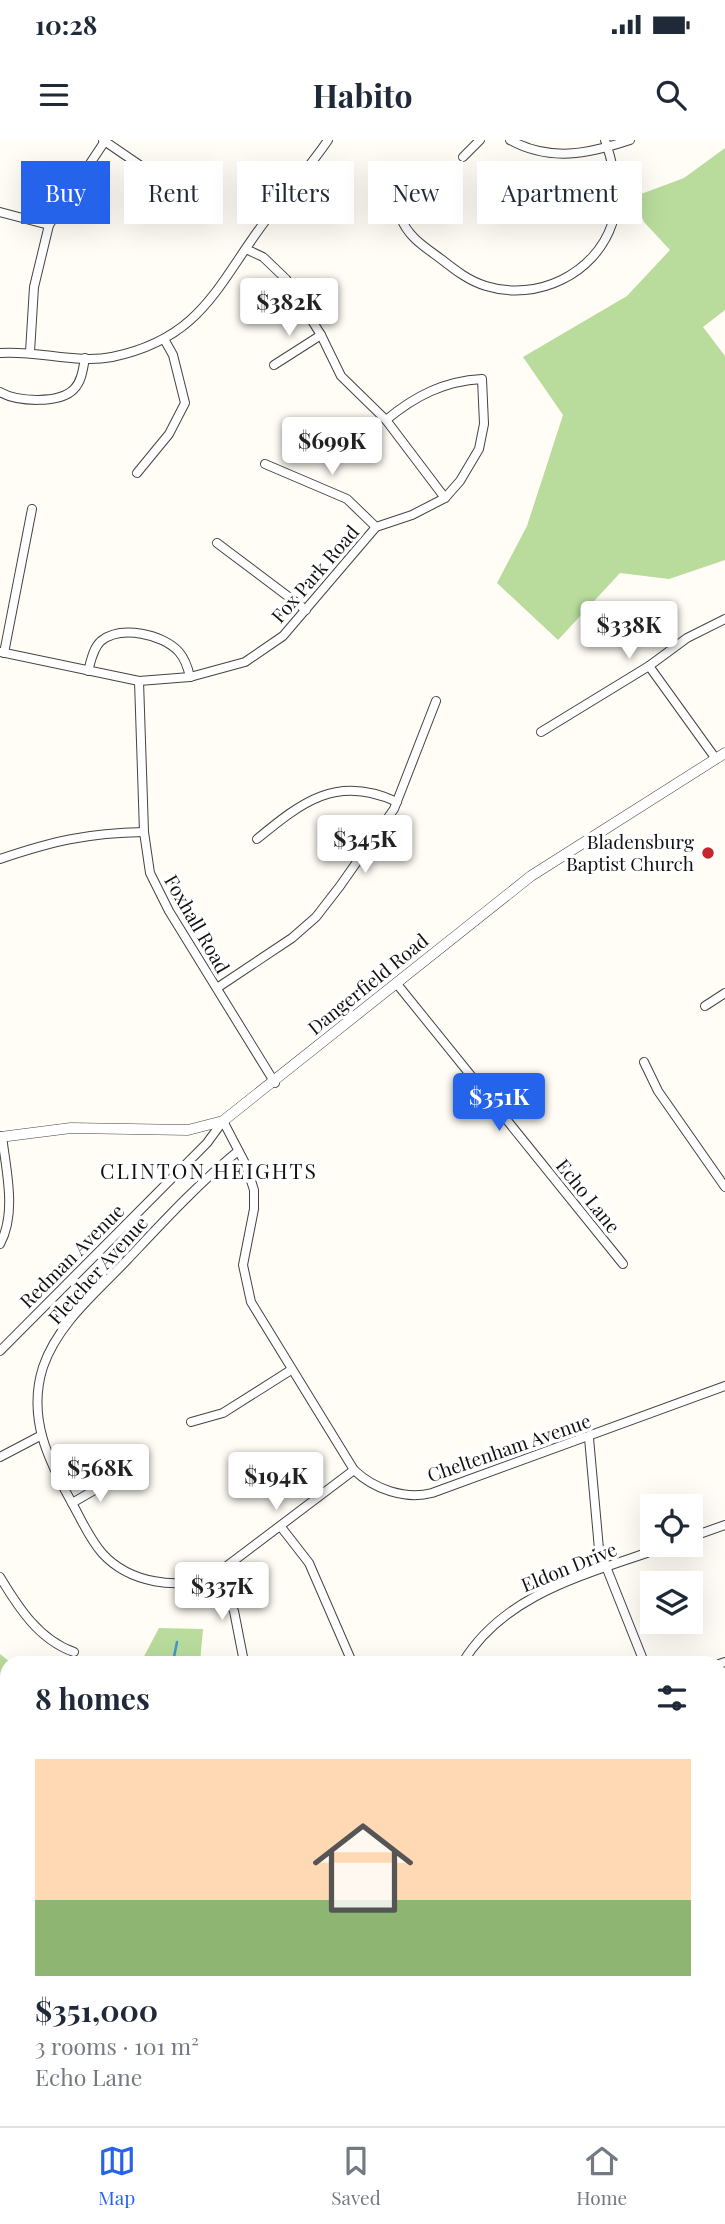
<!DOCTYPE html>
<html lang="en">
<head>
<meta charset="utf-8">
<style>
  :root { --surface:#fff; --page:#f6f6f7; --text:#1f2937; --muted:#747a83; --line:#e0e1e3; --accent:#2563eb }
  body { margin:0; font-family:"Playfair Display",serif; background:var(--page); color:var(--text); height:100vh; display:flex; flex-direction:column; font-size:26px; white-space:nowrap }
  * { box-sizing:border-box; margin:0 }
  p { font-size:23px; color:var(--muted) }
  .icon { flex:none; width:38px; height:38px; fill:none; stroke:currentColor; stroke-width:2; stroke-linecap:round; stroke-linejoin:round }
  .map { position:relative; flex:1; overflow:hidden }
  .details { position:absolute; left:0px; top:1516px; width:726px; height:471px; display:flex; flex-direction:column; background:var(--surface); border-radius:21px 21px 0 0; box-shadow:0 7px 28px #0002 }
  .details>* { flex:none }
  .top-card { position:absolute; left:21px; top:21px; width:684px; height:63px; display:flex; gap:14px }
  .tools { position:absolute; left:640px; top:1354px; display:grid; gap:14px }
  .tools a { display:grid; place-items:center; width:63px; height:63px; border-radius:0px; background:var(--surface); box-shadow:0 7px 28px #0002; font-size:35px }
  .price { position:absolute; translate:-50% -60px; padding:0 16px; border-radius:7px; background:#fff; color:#222; font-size:23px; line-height:46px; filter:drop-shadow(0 2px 4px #0008) }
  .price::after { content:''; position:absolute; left:50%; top:42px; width:21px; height:16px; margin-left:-10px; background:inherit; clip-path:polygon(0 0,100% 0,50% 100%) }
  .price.active { background:var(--accent); color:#fff }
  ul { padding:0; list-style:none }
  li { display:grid; align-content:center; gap:14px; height:371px; padding:0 35px }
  li span { display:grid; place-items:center; height:217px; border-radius:0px; color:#555 }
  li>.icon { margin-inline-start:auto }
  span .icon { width:126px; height:126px; fill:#fffc; stroke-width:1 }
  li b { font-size:30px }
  h2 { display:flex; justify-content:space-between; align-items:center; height:84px; padding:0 35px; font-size:30px }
  .chip { padding:0 24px; border-radius:0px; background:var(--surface); box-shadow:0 7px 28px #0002; font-size:24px; line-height:63px }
  .chip.active { background:var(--accent); color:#fff }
  .status { display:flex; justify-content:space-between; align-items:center; height:49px; padding:0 35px; background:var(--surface); direction:ltr }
  .status svg { height:19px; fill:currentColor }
  header { display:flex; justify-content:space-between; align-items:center; height:91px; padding:0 35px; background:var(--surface); font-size:32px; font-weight:700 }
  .menu { display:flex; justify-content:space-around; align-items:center; height:98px; border-top:2px solid var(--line); background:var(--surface); font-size:19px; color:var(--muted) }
  .menu a { display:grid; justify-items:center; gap:4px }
  .menu .active { color:var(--accent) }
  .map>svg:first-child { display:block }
</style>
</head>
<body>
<div class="status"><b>10:28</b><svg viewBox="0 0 49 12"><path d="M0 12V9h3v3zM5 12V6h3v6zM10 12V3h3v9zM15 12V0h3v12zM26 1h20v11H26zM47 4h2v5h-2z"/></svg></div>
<header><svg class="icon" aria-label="menu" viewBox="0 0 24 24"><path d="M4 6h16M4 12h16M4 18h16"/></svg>Habito<svg class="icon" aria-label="search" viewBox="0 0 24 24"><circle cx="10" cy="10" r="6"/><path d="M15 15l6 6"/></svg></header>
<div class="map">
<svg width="725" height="1986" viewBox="0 0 725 1986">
  <rect width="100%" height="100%" fill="#fffdf5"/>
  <!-- forest -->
  <g fill="#b9dc9c">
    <polygon points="725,8 725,170 703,187 725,216 725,420 669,439 620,433 558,500 497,443 527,386 563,275 523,217 627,156 670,110 644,82 633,57 684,38"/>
    <polygon points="159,1488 203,1489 200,1522 141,1522"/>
    <polygon points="0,1514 10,1522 7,1522 7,1598 0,1596"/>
    <polygon points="0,1741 7,1746 7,1979 467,1979 455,1986 0,1986"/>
  </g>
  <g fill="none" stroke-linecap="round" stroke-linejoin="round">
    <!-- stream -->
    <g stroke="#3f96cf" stroke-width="2.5">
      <polyline points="173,1522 177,1502"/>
      <polyline points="65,1986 66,1984"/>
    </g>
    <!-- minor casing -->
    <g stroke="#444" stroke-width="10">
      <g id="minor">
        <polyline points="103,0 141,26"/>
        <path d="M 510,0 C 550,22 588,14 630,0"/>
        <polyline points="463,17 480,0"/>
        <polyline points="0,72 49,85"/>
        <path d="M 401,78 C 408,97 425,107 441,119 C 455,130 469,141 486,146 C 537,162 595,134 612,84 C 621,57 614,26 605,0"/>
        <polyline points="248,110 263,117 286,139 321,195 341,236 386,280 445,358"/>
        <polyline points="30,212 34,147 49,85 105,1"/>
        <path d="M 0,213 C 37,210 76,224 112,217 C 204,198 218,142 269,76 C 288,50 310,27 328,0"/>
        <polyline points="274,225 321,195"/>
        <path d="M 0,252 C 17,262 60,264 74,249 C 82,241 83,228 85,218"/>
        <polyline points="265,324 347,359 376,387"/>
        <polyline points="137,333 169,294 185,263 173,215 164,199"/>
        <polyline points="217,403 306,470"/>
        <path d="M 0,512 L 139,541 L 190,537 L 245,522 L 283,496 L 376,387 L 412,375 L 445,358 L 460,341 L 479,309 L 484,284 L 482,239 C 444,241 415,256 386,280"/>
        <polyline points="4,513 32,369"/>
        <polyline points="649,526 716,619"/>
        <path d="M 88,531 C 91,521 93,508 101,501 C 121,485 163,494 179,512 C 185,519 188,528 190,537"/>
        <polyline points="139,541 144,692 150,733 169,771 275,943"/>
        <polyline points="541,592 649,526 687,498 725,479"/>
        <path d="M 257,699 C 302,662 337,634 397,662"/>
        <path d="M 0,719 C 53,701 88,693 144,692"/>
        <polyline points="397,844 623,1124"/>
        <polyline points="217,848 292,798 316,777 340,746 394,669 436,561"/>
        <polyline points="705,866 725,853"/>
        <polyline points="644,922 658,951 725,1047"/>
        <path d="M 238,1011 C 198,1044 163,1082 128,1119 C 97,1152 58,1183 43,1227 C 27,1277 48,1320 72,1363 C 81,1379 89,1398 102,1413 C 129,1443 178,1451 215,1435 L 354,1330"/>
        <path d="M 0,1104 C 17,1073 6,1030 2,996"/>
        <path d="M 0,1211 L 207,1003 L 223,981 L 246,1025 L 254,1050 L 254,1069 L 243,1125 L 251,1162 L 354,1330 C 374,1349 405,1360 432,1353 L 725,1246"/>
        <polyline points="191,1282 223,1273 291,1230"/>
        <polyline points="589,1298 599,1409 644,1522"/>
        <polyline points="0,1317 40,1296"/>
        <polyline points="72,1363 112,1340"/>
        <polyline points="281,1387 309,1423 352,1522"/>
        <polyline points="691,1397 725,1385"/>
        <polyline points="215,1435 234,1471 244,1522"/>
        <path d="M 0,1437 C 18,1467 39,1500 74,1512"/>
        <path d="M 463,1522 C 507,1450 594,1433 669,1405"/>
        <polyline points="719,1524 725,1522"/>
        <polyline points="0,1660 7,1666"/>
        <polyline points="719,1672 725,1670"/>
        <polyline points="719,1726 725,1742"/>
        <polyline points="719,1942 725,1940"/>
        <polyline points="694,1979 695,1986"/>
        <polyline points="591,1986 611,1979"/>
      </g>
    </g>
    <!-- tertiary casing -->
    <g stroke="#444" stroke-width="11">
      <polyline id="tertiary" points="0,997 71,988 188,990 223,981 531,736 725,613"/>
    </g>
    <!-- minor -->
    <use href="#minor" stroke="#fff" stroke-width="8"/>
    <!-- tertiary -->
    <use href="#tertiary" stroke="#fff" stroke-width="10"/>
  </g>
  <!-- markers -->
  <circle fill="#c4262e" stroke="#fff" stroke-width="2.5" cx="708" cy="713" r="7"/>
  <g text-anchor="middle" stroke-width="7" stroke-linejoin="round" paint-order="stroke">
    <!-- street labels -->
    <g font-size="19" fill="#111" stroke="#fff">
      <text transform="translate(315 434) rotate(-49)" y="7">Fox Park Road</text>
      <text transform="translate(197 784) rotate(60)" y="7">Foxhall Road</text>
      <text transform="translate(368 844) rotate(-39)" y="7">Dangerfield Road</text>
      <text transform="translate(588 1056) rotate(51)" y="7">Echo Lane</text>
      <text transform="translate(72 1116) rotate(-45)" y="7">Redman Avenue</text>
      <text transform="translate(98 1130) rotate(-48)" y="7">Fletcher Avenue</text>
      <text transform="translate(509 1308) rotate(-19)" y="7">Cheltenham Avenue</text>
      <text transform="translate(569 1427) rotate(-22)" y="7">Eldon Drive</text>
    </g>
    <!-- poi labels -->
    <g font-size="19" fill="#111" stroke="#fff" text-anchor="end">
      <text x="694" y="709">Bladensburg<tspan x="694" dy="22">Baptist Church</tspan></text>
    </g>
    <!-- neighbourhood labels -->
    <g font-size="21" letter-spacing="2" fill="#111" stroke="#fff">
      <text x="209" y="1039">CLINTON HEIGHTS</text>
    </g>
  </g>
</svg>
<div class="tools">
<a><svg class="icon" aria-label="locate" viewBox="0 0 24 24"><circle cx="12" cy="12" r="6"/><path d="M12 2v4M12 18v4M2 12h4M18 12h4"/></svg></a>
<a><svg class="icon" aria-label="layers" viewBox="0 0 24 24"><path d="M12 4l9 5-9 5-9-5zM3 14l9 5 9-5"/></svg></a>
</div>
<b class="price" style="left:289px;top:198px">$382K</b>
<b class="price" style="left:332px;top:337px">$699K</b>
<b class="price" style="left:629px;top:521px">$338K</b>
<b class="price" style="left:365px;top:735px">$345K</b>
<b class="price active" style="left:499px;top:993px">$351K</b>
<b class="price" style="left:100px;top:1364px">$568K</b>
<b class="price" style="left:276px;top:1372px">$194K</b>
<b class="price" style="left:222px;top:1482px">$337K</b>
<div class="top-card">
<a class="chip active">Buy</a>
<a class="chip">Rent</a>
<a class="chip">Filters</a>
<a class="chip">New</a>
<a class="chip">Apartment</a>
</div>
<section class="details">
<h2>8 homes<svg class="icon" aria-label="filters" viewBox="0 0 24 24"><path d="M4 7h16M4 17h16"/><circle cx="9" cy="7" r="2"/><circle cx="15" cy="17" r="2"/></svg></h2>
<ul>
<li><span style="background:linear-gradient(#ffd9b3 65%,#8fb573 0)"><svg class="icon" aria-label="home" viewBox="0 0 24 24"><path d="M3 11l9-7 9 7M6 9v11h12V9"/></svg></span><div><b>$351,000</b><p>3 rooms · 101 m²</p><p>Echo Lane</p></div></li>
</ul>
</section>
</div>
<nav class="menu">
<a class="active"><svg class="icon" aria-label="map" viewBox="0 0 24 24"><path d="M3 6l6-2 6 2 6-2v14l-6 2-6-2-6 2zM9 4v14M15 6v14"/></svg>Map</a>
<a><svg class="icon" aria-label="saved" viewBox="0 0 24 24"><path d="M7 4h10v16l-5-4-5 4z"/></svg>Saved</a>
<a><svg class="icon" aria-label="home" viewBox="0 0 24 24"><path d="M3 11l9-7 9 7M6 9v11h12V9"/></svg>Home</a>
</nav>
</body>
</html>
